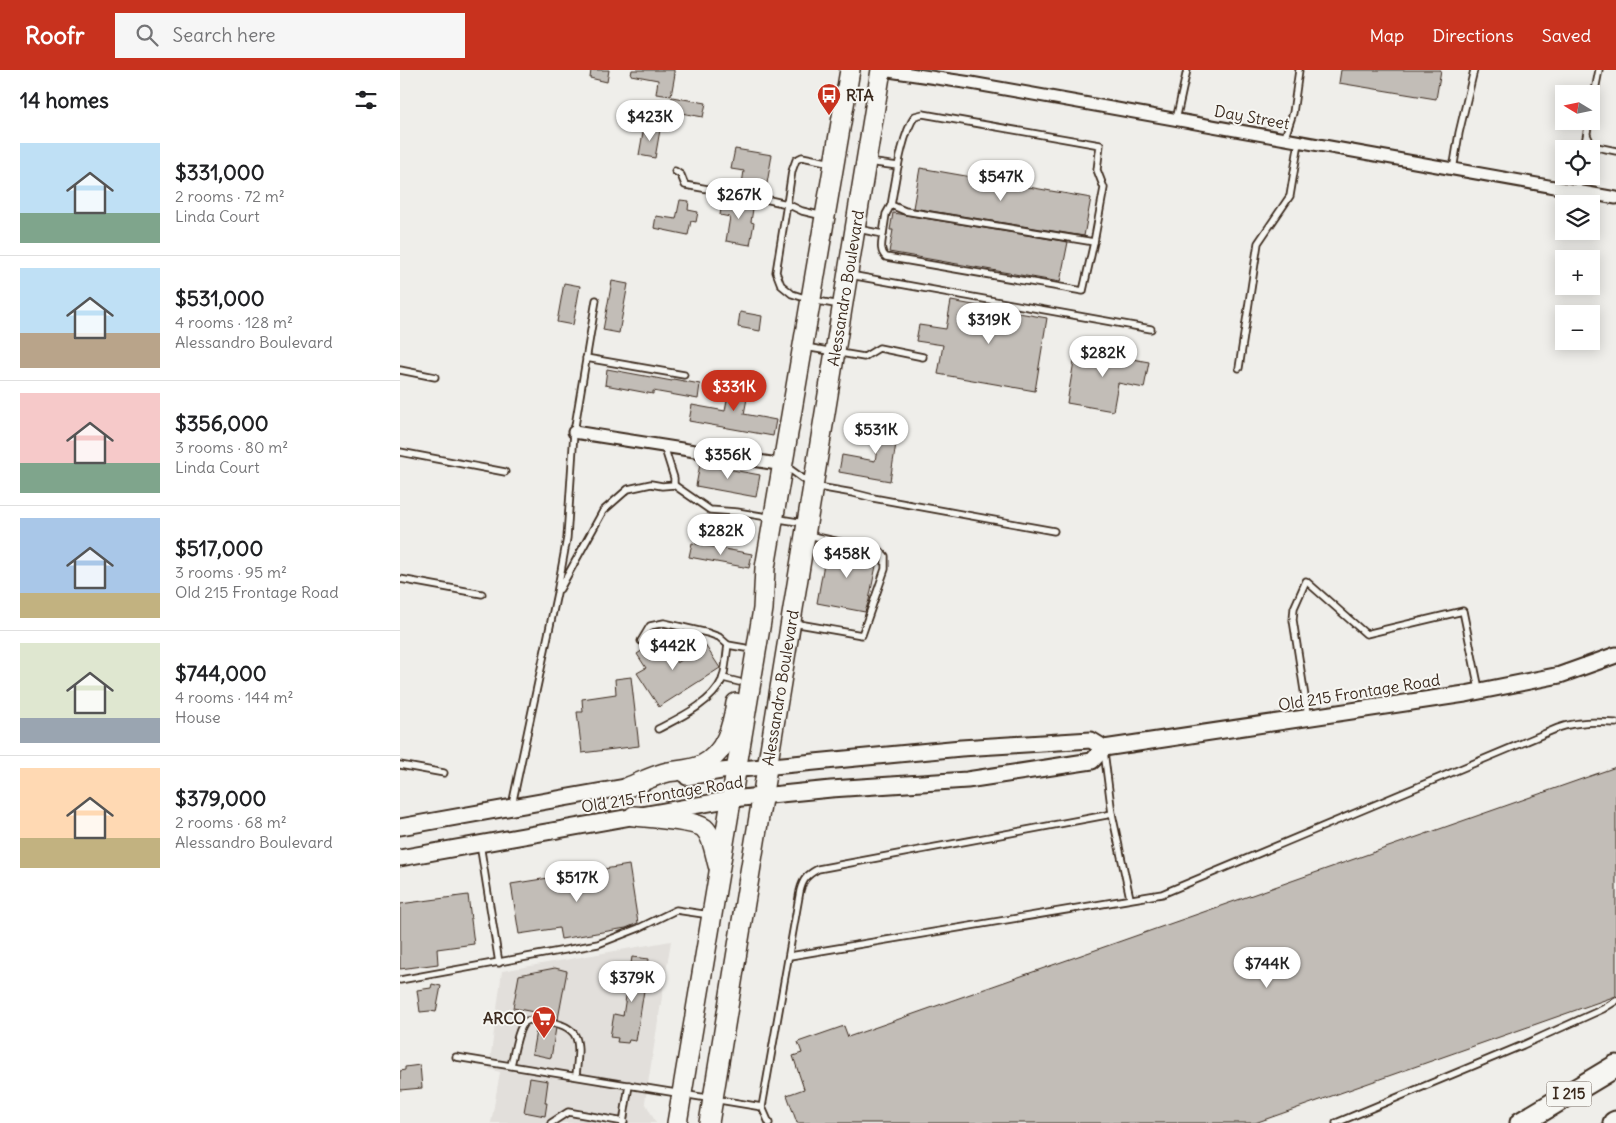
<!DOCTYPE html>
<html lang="en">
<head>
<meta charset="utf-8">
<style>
  :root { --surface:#fff; --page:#f6f6f6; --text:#202124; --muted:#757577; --line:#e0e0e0; --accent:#c8321e }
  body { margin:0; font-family:Delius,sans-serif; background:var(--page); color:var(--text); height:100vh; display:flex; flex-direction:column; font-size:19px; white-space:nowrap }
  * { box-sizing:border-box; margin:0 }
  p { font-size:16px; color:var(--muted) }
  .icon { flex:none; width:28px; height:28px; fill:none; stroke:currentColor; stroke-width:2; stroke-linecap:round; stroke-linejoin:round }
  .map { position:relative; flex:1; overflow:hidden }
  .details { display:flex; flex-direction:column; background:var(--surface); width:400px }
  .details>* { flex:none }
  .needle { width:32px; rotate:280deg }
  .buttons { position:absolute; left:1155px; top:15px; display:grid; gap:10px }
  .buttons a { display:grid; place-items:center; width:45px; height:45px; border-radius:0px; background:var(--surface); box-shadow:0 2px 12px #0003; font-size:25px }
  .price { position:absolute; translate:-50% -42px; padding:0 11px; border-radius:18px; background:#fff; color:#222; font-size:16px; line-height:32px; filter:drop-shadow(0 1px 2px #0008) }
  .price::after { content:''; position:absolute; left:50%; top:30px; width:15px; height:11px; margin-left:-8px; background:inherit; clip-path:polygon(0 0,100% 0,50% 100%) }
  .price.active { background:var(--accent); color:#fff }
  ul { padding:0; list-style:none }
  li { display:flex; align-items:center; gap:15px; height:125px; padding:0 20px }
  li+li { border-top:1px solid var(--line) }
  li span { display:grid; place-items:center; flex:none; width:140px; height:100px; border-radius:0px; color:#555 }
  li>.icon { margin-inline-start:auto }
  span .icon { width:60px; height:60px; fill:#fffc; stroke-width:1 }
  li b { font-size:21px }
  h2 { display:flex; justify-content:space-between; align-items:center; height:60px; padding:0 20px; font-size:21px }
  header { display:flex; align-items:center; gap:30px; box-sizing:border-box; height:70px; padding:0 25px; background:var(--accent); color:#fff }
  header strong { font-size:24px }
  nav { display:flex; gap:28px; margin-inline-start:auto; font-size:18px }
  .search { width:350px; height:45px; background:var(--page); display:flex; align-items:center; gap:12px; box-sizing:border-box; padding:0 18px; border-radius:0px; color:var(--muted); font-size:19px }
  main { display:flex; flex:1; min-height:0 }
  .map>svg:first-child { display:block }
</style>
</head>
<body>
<header>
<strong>Roofr</strong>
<div class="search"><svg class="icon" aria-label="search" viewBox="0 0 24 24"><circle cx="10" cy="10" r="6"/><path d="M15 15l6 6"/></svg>Search here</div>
<nav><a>Map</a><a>Directions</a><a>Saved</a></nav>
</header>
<main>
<section class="details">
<h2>14 homes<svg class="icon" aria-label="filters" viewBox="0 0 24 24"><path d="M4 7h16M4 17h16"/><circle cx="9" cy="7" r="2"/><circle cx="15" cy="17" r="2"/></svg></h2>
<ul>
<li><span style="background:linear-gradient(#bfe0f5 70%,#7fa58c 0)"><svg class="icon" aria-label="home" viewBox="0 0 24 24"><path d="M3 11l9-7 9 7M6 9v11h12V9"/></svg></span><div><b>$331,000</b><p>2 rooms · 72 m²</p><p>Linda Court</p></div></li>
<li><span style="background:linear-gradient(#bfe0f5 65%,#b9a48a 0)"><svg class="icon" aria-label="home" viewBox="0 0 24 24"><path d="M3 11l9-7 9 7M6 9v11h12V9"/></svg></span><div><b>$531,000</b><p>4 rooms · 128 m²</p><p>Alessandro Boulevard</p></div></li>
<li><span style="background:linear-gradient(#f6c9c9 70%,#7fa58c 0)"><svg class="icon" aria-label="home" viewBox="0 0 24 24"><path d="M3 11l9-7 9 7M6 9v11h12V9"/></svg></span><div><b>$356,000</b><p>3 rooms · 80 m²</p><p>Linda Court</p></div></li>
<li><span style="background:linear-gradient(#a9c7e8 75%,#c2b280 0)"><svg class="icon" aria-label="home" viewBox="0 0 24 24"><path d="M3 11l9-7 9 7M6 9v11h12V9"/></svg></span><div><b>$517,000</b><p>3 rooms · 95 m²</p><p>Old 215 Frontage Road</p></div></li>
<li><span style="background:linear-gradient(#dfe7d0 75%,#9aa5b1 0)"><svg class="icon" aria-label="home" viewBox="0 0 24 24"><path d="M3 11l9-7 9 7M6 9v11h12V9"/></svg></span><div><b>$744,000</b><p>4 rooms · 144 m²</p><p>House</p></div></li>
<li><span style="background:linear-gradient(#ffd9b3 70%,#c2b280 0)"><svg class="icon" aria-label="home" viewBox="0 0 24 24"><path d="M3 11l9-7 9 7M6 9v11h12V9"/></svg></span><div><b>$379,000</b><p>2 rooms · 68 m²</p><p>Alessandro Boulevard</p></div></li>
</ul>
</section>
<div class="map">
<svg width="1216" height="1053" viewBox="0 0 1216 1053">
  <rect width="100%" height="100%" fill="#efeeea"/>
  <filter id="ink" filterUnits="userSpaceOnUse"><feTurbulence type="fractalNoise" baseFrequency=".02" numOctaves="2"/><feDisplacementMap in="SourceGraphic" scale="10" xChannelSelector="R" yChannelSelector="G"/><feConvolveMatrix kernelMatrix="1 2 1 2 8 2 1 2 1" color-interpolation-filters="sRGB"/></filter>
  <g filter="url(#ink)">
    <!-- built -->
    <polygon fill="#e2dfdb" points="271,871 245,1032 256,1053 91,1053 100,1002 89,999 102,901"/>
    <!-- building -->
    <g fill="#c2bdb7" stroke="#3b2a1e">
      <polygon points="191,0 209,0 207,12 190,8"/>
      <polygon points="232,0 274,0 274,4 275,4 271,26 256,24 258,10 231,5"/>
      <polygon points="941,0 1041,0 1036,29 939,13"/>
      <polygon points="272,27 306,33 303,47 270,41"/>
      <polygon points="244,57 260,60 255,88 239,85"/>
      <polygon points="335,79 372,85 366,119 357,118 356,123 341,120 344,101 331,99"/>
      <polygon points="520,98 691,128 684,166 513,138"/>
      <polygon points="323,128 354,132 351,152 354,153 350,175 326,171 330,147 320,145"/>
      <polygon points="280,130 289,131 288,140 298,142 296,152 291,151 288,165 254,158 256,146 276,149"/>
      <polygon points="493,143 668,172 660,212 489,182 493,160 490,160"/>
      <polygon points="212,211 228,214 219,263 203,260"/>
      <polygon points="164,213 180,216 173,255 157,252"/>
      <polygon points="551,231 647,248 635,321 538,304 543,275 516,271 519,255 546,259"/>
      <polygon points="340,242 362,246 360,261 338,257"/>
      <polygon points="676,279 749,292 744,318 718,313 713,341 667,333"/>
      <polygon points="207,299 272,311 273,309 300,314 298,329 253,321 253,324 205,315"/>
      <polygon points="332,304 351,308 344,344 376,350 373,366 289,351 292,335 325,341"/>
      <polygon points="483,346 500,349 490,411 439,402 442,385 475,391"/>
      <polygon points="300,394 360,405 356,427 296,416"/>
      <polygon points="292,473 352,484 349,498 289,487"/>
      <polygon points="427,477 478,486 469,530 465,542 417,533"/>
      <polygon points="261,568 277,593 305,575 320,598 259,637 237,603 246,598 237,584"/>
      <polygon points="231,607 239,676 182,683 177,642 183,642 182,629 216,624 215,609"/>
      <polygon points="1216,697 1216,926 855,1053 397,1053 387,1025 404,1019 393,986 402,983 398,972 444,956 448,967"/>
      <polygon points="229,795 238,853 226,858 161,869 159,858 119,864 111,814"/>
      <polygon points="68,825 74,874 37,879 38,894 0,899 0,834"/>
      <polygon points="232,887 249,889 236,971 229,970 228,973 217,972 218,968 210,967 214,944 223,946"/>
      <polygon points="155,898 167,901 158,949 138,946 139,943 113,938 119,905"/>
      <polygon points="32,914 41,916 36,942 30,941 20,942 17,920 31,918"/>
      <polygon points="137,955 156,958 151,988 132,984"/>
      <polygon points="20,995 22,1018 0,1020 0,1001 5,1000 5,997"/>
      <polygon points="130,1008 148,1011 145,1033 147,1033 145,1046 124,1042"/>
    </g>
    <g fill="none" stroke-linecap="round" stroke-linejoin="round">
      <!-- service casing -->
      <g stroke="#3b2a1e" stroke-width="9">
        <g id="service">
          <polyline points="1191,41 1199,0"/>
          <path d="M 523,44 L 700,75 L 697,100 L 704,118 L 694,172 L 505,141 L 491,135 C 496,109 501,66 515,46 Z"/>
          <polyline points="776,50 787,0"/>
          <polyline points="1187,65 1192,76 1216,81"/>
          <polyline points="884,70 893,43 899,0"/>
          <polyline points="1184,79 1189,51"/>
          <polyline points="468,92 498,96"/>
          <polyline points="1053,100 1059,63 1074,0"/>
          <polyline points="275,101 281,105 285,115 365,129 387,134 376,202 381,215 392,224 411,230 441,235"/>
          <polyline points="1177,121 1180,106"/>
          <polyline points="423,146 402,141 387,134 392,101 396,90 402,87 432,93"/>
          <polyline points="458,159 483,164 486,144 491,135"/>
          <path d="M 483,164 C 482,172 479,181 486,187 L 683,221 L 694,172"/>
          <polyline points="450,205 751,259"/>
          <polyline points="405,277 464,287 479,278 523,287"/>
          <polyline points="186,288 284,305"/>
          <polyline points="839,298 858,173 890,126 899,72"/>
          <polyline points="0,300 35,307"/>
          <polyline points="0,382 105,402"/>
          <polyline points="387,397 413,416 453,423 473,428 654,461"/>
          <polyline points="274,415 310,440 337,442 404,453"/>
          <polyline points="0,509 82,524"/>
          <polyline points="160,519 203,441 228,419 251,414 262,416 274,415 274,408 264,376"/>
          <polyline points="393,553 462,565 485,499 485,486 480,481 408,465"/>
          <path d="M 241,571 L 250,556 L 264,553 L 308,563 L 319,567 L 328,575 C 326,586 326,600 322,610 C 312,633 279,648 258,659"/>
          <polyline points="328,575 345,578"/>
          <polyline points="323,608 339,612"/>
          <polyline points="908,646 893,550 894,538 906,511 966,564 1063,541 1079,619"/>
          <polyline points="704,681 712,744 730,828"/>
          <polyline points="0,695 44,703"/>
          <polyline points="112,735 157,523 167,468 174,362 196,230"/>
          <polyline points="80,774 99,893"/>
          <path d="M 390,886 L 762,824 L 1158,658 C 1178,651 1196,652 1216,653"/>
          <polyline points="0,910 198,874 239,858 276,840 310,845"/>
          <polyline points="56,987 362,1037"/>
          <path d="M 111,995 C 114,985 117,959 125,952 C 130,948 138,951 144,951 C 184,956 179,973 176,1006"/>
          <polyline points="151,1053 168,1042 224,1052"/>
          <polyline points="223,1053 229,1015"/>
          <path d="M 369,1053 L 362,1037 L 400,821 C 403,809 407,805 418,799 L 712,744"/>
          <polyline points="936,1053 1123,975 1203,939 1216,931"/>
        </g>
      </g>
      <!-- minor casing -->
      <g stroke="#3b2a1e" stroke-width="15">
        <g id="minor">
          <polyline points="482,0 571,13 1216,128"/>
          <polyline points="174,362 384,395"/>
        </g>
      </g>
      <!-- tertiary casing -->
      <g stroke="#3b2a1e" stroke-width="19">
        <g id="tertiary">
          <polyline points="287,707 321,701 561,678 691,670 704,678"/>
          <polyline points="0,757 237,715"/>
          <polyline points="0,788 332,729 431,719 567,710 692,691 704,678 1065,624 1160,605 1216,585"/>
        </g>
      </g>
      <!-- primary casing -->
      <g stroke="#3b2a1e" stroke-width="22">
        <g id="primary">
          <path d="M 228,717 C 241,712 255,705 268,702 C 279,700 292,700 302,695 C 326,683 332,657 336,633"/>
          <path d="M 234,746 C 248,747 296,751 304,758 C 313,766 315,785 318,795"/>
          <polyline points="277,1053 358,570 363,539 365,498 450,0"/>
          <path id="s1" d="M 309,1053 L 481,0"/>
        </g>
      </g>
      <!-- motorway casing -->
      <g stroke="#3b2a1e" stroke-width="25">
        <g id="motorway">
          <polyline points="1121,1053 1216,996"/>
          <polyline points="1214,1053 1216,1052"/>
        </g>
      </g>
      <!-- service -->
      <use href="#service" stroke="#f6f6f2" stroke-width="5.5"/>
      <!-- minor -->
      <use href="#minor" stroke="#f6f6f2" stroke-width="11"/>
      <!-- tertiary -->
      <use href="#tertiary" stroke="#f6f6f2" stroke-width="15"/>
      <!-- primary -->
      <use href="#primary" stroke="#f6f6f2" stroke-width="19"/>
      <!-- motorway -->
      <use href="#motorway" stroke="#f6f6f2" stroke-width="21"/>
    </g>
  </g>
  <!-- icons -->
  <defs>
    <g id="bus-pin" transform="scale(1.25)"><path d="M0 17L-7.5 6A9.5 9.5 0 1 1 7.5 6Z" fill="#c8321e" stroke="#f6f6f2"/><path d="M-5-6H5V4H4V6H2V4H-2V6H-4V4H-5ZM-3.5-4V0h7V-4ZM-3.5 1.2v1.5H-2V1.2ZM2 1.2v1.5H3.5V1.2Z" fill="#fff"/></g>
    <g id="supermarket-pin" transform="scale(1.25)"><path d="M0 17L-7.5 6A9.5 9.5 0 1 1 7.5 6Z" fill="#c8321e" stroke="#f6f6f2"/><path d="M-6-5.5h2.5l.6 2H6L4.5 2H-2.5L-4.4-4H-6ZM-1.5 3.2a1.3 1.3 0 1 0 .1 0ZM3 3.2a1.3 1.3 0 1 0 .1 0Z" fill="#fff"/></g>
  </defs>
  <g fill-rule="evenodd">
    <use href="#bus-pin" x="429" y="25"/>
    <use href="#supermarket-pin" x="144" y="948"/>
  </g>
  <g text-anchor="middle" stroke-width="4" stroke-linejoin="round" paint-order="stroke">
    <!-- shield labels -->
    <rect fill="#f6f6f2" stroke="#73675e" stroke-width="1" x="1146.5" y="1011.5" width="45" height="25" rx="4"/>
    <g font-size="15" font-weight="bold" fill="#3b2a1e">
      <text x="1169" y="1029">I 215</text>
    </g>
    <!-- poi labels -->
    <g font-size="16" font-weight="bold" fill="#3b2a1e" stroke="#f6f6f2" text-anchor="start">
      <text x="446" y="31">RTA</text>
      <text x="126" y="954" text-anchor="end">ARCO</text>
    </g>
    <!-- street labels -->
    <g font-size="16" fill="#3b2a1e" stroke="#f6f6f2">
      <text transform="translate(852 47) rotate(10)" y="6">Day Street</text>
      <text dy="6" stroke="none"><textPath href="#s1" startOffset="846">Alessandro Boulevard</textPath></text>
      <text dy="6" stroke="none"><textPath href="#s1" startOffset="441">Alessandro Boulevard</textPath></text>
      <text transform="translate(959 622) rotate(-9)" y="6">Old 215 Frontage Road</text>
      <text transform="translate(262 724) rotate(-9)" y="6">Old 215 Frontage Road</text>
    </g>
  </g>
</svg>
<div class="buttons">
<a><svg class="needle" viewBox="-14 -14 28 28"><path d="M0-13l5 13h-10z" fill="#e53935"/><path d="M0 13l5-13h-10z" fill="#757577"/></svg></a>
<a><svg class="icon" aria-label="locate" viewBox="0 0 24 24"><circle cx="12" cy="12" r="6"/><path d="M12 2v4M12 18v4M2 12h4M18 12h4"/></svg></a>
<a><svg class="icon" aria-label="layers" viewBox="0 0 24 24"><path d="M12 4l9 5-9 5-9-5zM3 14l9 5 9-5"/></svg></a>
<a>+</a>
<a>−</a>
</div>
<b class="price" style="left:250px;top:72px">$423K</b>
<b class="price" style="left:601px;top:132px">$547K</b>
<b class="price" style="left:339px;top:150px">$267K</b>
<b class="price" style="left:589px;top:275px">$319K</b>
<b class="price" style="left:703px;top:308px">$282K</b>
<b class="price active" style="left:334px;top:342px">$331K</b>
<b class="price" style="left:476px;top:385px">$531K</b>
<b class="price" style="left:328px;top:410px">$356K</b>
<b class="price" style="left:321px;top:486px">$282K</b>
<b class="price" style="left:447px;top:509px">$458K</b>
<b class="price" style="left:273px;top:601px">$442K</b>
<b class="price" style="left:177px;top:833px">$517K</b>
<b class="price" style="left:867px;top:919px">$744K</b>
<b class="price" style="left:232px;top:933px">$379K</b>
</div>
</main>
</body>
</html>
